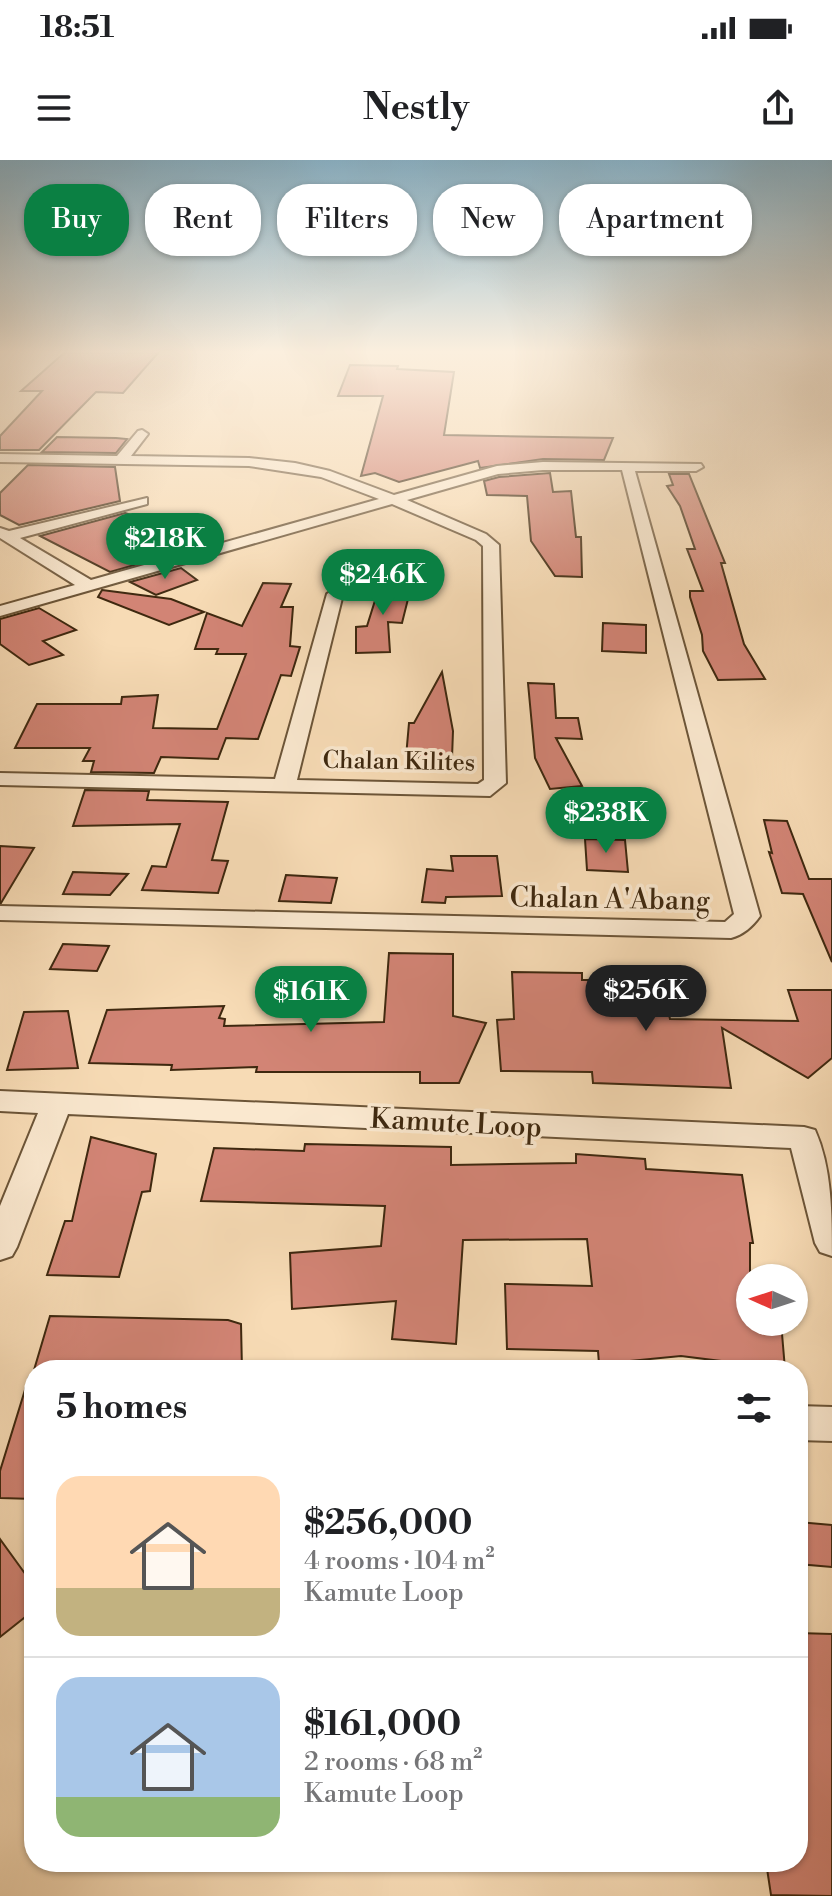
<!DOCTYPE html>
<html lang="en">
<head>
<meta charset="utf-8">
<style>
  :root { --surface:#fff; --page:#f2f2f2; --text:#202124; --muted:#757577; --line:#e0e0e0; --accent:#0b8043 }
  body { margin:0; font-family:"Libre Bodoni",serif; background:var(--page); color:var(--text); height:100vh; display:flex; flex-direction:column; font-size:30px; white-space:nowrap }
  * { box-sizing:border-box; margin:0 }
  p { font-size:26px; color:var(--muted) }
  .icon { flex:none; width:44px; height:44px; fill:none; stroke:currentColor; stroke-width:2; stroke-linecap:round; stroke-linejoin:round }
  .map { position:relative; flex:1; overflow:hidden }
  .panel { position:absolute; left:24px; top:1200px; width:784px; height:512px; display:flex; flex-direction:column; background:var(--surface); border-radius:32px; box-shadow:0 2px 6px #0004 }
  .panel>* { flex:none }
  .top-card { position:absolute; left:24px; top:24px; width:784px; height:72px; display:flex; gap:16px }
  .needle { width:52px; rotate:273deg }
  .tools { position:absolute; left:736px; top:1104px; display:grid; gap:16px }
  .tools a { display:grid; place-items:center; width:72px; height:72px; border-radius:50%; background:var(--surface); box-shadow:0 2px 6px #0004; font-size:40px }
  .price { position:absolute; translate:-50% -68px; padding:0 18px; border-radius:28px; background:var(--accent); color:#fff; font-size:26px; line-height:52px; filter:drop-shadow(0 2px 4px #0008) }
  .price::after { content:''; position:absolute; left:50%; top:48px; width:24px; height:18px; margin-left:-12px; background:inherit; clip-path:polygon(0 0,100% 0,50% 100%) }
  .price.active { background:#222; color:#fff }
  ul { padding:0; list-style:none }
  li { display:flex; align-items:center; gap:24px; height:200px; padding:0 32px }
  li+li { border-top:2px solid var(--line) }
  li span { display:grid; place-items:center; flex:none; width:224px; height:160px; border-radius:24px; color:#555 }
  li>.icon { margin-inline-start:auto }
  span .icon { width:96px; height:96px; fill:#fffc; stroke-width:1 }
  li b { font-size:34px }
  h2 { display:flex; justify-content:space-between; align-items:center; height:96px; padding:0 32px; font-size:34px }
  .chip { padding:0 28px; border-radius:32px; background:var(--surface); box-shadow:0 2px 6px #0004; font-size:28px; line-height:72px }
  .chip.active { background:var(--accent); color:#fff }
  .status { display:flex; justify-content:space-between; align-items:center; height:56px; padding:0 40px; background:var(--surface); direction:ltr }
  .status svg { height:22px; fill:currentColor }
  header { display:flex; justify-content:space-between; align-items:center; height:104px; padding:0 32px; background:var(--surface); font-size:36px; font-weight:700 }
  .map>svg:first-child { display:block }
</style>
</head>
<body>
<div class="status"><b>18:51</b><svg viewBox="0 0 49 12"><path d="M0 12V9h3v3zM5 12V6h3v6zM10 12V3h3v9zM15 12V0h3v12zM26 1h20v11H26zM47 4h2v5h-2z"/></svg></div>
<header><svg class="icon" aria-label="menu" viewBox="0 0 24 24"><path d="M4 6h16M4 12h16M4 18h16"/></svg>Nestly<svg class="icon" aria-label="share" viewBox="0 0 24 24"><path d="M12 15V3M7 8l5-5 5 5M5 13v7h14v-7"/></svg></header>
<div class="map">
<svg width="832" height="1736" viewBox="0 0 832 1736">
  <rect width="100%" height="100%" fill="#f7dbb5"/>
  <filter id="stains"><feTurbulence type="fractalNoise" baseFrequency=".0025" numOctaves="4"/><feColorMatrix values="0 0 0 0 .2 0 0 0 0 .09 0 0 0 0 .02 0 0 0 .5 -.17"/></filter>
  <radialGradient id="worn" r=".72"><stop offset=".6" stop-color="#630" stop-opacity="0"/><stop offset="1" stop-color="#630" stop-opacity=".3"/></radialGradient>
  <!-- building -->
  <g fill="#d28475" stroke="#3e280f" stroke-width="2">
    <polygon points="64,193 158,193 123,233 96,232 39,290 0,290 0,276 42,231 21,231"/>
    <polygon points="350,205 398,206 397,209 454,212 444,275 613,278 604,300 543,299 480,308 478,301 399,322 375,313 361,316 383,236 338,236"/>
    <polygon points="57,277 116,278 127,279 116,293 42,292"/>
    <polygon points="28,305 115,307 120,341 19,365 0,355 0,333"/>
    <polygon points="550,313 553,332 571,331 576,377 581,377 582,417 555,416 531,381 527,336 487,335 484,321 499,317"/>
    <polygon points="669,314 689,314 725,403 721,403 744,484 765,519 718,520 703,491 702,475 690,437 690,431 703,431 687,389 695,389 680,346 667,326 673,325"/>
    <polygon points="125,353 149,361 155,357 188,378 153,387 166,396 110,412 40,376"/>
    <polygon points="181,408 197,420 156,435 130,422"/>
    <polygon points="383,415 386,416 386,422 412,423 402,463 388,462 390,492 356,493 356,467 367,466"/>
    <polygon points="263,423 291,424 281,447 293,447 290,486 300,487 291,516 281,515 258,579 226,578 218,599 161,597 154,613 91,612 94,601 83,601 90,588 15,588 37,544 121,544 122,537 158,535 153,568 217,569 246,494 216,494 218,489 195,489 207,453 242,466"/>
    <polygon points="102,430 171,439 204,452 169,465 98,437"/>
    <polygon points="39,448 76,470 43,481 63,495 29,505 0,484 0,459"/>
    <polygon points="603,463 646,465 646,493 602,491"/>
    <polygon points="442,512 453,571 452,598 406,597 409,563 414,563"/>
    <polygon points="528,523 554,524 556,558 578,558 582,579 556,578 582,626 550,629 535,598"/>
    <polygon points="85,630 149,631 147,640 228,642 212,700 228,701 218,733 142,730 152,706 166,707 180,664 73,666"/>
    <polygon points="764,660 787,661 809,719 832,719 832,802 803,734 782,733 769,692 772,693"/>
    <polygon points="585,679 625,680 628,712 587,710"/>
    <polygon points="0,686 34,688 1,743 0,743"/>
    <polygon points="451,696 497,696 502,736 446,737 445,743 422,742 427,709 453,711"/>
    <polygon points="73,712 128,714 110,735 63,734"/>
    <polygon points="286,715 337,718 331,743 279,741"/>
    <polygon points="63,784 109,786 97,811 50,809"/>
    <polygon points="389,793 453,794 453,856 486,863 459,923 420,923 420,912 256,912 257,907 171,910 172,905 89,903 107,850 224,846 219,858 225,859 224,866 384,862"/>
    <polygon points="512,812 582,813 582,820 661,820 670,859 798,861 788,830 832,830 832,898 808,918 722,868 731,928 593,923 592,912 501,911 497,860 514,859"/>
    <polygon points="68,851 78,908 7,910 24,852"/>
    <polygon points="91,977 156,994 150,1031 142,1032 119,1117 47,1115 65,1061 72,1061"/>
    <polygon points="305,984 451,987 451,1005 576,1003 576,994 645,999 646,1009 742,1015 753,1083 750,1083 750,1162 781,1162 785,1209 681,1196 599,1204 598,1191 507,1189 505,1124 592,1126 587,1079 463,1080 456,1184 392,1179 396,1141 292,1149 290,1093 381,1086 385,1046 201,1041 214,988 304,991"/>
    <polygon points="50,1156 228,1160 241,1164 242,1210 185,1210 122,1202 120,1210 34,1210"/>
    <polygon points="29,1217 34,1218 34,1339 0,1338 0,1311"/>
    <polygon points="798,1362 832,1365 832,1407 798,1404"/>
    <polygon points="0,1379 34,1426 34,1450 0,1477"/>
    <polygon points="798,1473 832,1474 832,1736 771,1735 766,1702 798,1702"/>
  </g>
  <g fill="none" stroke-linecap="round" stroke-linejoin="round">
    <!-- minor casing -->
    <g stroke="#6c5538" stroke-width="4">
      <g id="minor">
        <path d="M 142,270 L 148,274 L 131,296 L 249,298 L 295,303 L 330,311 L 394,335 L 497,306 L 543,302 L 701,304 L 703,307 L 696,311 L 635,311 L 760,756 C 753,766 743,775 731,778 L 0,760 L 0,746 L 725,762 L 734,754 L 622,310 L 543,310 L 498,314 L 407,340 L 486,374 L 499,385 L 506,623 L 490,636 L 0,625 L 0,613 L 275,619 L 327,434 L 335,429 L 343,434 L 297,620 L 478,624 L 484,620 L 483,386 L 476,380 L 392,344 L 0,456 L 0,446 L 75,425 L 0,378 L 0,368 L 9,371 L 147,338 L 147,344 L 20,378 L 91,420 L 379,339 L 321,317 L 249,306 L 0,302 L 0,294 L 117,296 L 138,271 Z"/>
        <path d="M 0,931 L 804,967 L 815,970 C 832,1008 832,1054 832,1096 L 820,1092 L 815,1083 L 791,988 L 68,954 L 17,1087 L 12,1096 L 0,1100 L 0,1046 L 38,953 L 0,951 Z"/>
        <polygon points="798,1246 832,1247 832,1281 798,1280"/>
      </g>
    </g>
    <!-- minor -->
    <use href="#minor" fill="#fae8cf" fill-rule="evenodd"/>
  </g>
  <!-- sky -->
  <linearGradient id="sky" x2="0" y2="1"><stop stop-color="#8ab7cf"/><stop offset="0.44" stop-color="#fbefde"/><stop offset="1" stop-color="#fbefde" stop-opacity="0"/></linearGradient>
  <rect width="832" height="436" fill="url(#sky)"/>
  <g text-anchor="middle" stroke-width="7" stroke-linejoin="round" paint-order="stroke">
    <!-- far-street labels -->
    <g font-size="24" fill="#3e280f" stroke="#fae8cf">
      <text transform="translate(399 601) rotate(1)" y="8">Chalan Kilites</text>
    </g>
    <!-- street labels -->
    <g font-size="28" fill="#3e280f" stroke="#fae8cf">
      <text transform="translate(610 738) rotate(1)" y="10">Chalan A'Abang</text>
      <text transform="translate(456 962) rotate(3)" y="10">Kamute Loop</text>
    </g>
  </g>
  <rect width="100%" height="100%" filter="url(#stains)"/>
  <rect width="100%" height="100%" fill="url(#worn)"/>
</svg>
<div class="tools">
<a><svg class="needle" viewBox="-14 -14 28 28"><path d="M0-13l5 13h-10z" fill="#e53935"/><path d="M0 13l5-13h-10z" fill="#757577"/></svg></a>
</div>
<b class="price" style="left:165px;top:421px">$218K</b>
<b class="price" style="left:383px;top:457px">$246K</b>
<b class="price" style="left:606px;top:695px">$238K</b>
<b class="price active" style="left:646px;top:873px">$256K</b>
<b class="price" style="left:311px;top:874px">$161K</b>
<div class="top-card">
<a class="chip active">Buy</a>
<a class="chip">Rent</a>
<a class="chip">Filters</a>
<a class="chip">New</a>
<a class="chip">Apartment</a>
</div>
<section class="panel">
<h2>5 homes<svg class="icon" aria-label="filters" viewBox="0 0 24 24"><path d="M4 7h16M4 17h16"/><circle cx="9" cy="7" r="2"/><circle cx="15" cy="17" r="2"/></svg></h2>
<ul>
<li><span style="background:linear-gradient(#ffd9b3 70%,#c2b280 0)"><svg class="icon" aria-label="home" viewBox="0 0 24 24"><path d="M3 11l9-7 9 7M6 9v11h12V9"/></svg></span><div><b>$256,000</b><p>4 rooms · 104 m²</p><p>Kamute Loop</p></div></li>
<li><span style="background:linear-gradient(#a9c7e8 75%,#8fb573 0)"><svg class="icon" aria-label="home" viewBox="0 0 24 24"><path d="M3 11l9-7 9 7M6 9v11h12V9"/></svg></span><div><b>$161,000</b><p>2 rooms · 68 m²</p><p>Kamute Loop</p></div></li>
</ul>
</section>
</div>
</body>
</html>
